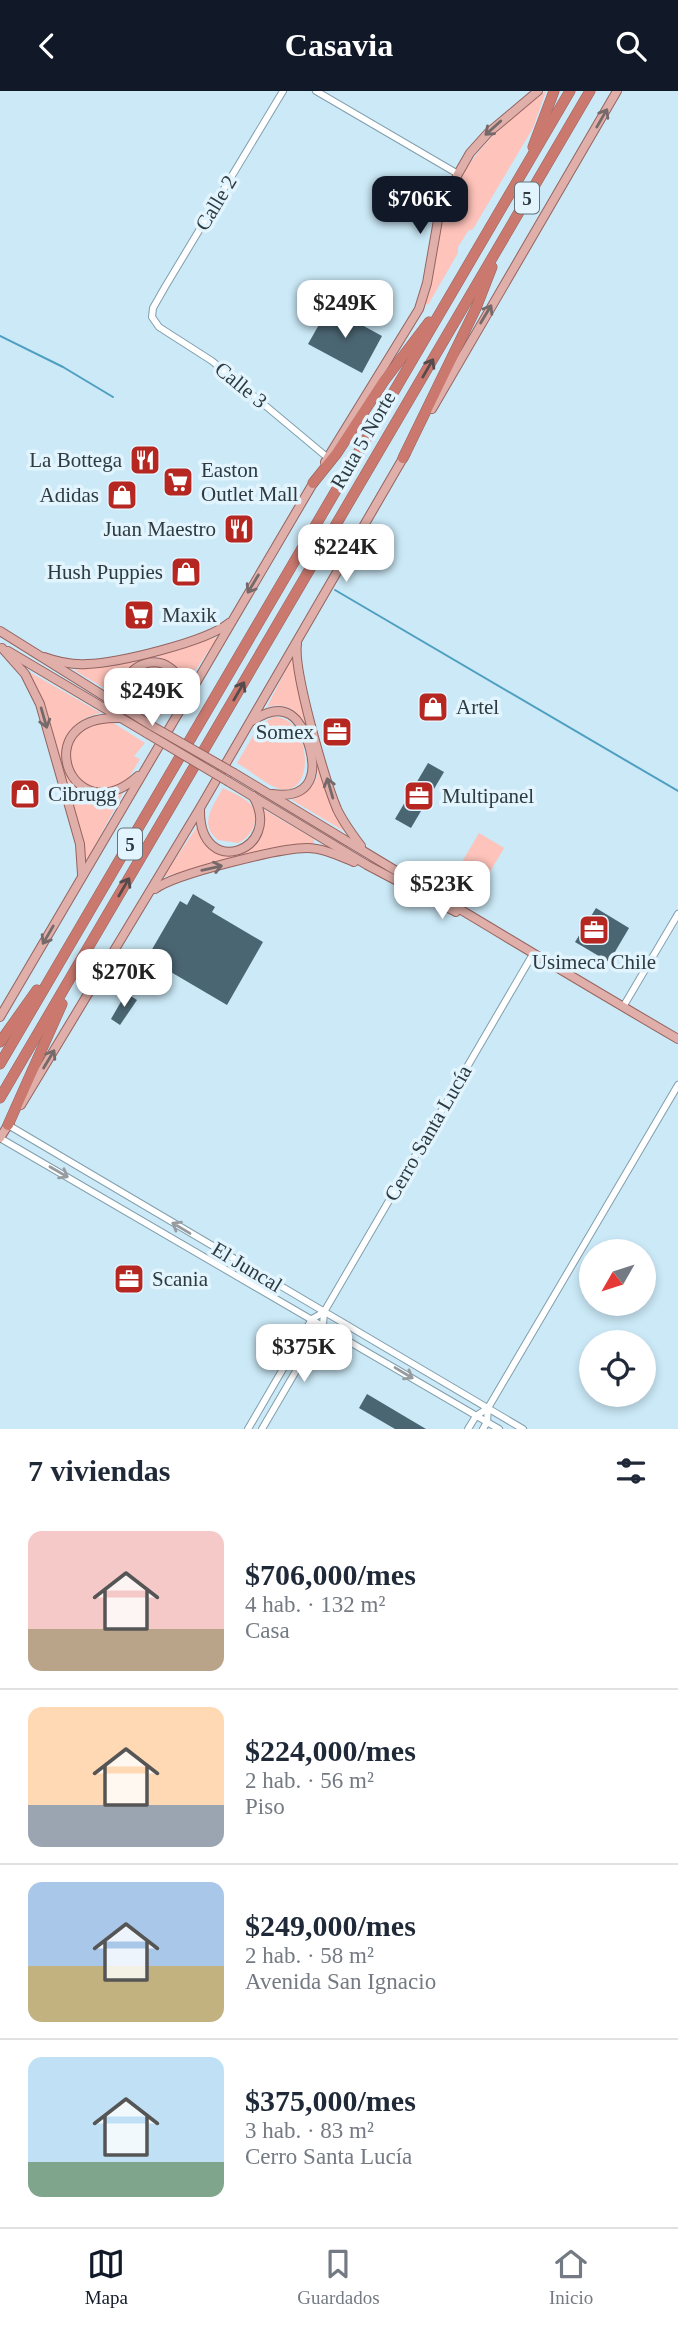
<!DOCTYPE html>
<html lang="es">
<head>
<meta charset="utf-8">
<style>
  :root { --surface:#fff; --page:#f6f6f7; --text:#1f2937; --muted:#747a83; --line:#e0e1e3; --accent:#111827 }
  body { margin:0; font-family:"Times New Roman",serif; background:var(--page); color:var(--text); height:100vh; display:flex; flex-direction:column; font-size:26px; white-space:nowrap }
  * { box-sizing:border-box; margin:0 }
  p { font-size:23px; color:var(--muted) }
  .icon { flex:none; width:38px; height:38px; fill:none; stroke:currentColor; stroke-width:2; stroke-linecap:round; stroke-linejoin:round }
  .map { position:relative; height:1338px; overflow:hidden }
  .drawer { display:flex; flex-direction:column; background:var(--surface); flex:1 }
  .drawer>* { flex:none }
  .needle { width:46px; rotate:231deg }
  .controls { position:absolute; left:579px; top:1148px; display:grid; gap:14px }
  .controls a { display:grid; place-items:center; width:77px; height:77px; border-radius:50%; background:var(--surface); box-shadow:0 4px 10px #0003; font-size:35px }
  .price { position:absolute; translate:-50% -60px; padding:0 16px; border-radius:14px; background:#fff; color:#222; font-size:23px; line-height:46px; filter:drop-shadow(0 2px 4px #0008) }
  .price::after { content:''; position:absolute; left:50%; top:42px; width:21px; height:16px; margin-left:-10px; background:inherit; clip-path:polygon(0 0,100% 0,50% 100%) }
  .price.on { background:var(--accent); color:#fff }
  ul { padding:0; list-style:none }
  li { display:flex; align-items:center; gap:21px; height:175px; padding:0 28px }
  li+li { border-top:2px solid var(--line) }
  li span { display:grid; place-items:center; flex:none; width:196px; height:140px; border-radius:14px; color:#555 }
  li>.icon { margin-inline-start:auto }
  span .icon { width:84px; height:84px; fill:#fffc; stroke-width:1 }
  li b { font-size:30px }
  h2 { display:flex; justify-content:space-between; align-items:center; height:84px; padding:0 28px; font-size:30px }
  header { display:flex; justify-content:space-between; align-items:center; height:91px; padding:0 28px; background:var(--accent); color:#fff; font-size:32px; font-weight:800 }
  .tab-bar { display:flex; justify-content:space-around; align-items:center; height:98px; border-top:2px solid var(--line); background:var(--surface); font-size:19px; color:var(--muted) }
  .tab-bar a { display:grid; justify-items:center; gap:4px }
  .tab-bar .on { color:var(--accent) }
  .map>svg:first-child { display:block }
</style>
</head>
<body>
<header><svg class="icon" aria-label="back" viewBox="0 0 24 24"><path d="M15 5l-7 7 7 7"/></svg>Casavia<svg class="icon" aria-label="search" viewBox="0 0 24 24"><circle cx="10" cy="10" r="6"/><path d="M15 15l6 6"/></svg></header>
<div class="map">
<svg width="678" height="1338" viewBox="0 0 678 1338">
  <rect width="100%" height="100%" fill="#cbe9f7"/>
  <!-- green -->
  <g fill="#fec3ba">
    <path d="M 546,0 L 533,37 L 473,138 L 468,140 L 458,156 L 458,162 L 428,214 L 425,212 C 433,183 435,151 445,123 C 463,68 501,32 546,0 Z"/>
    <path d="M 218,546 L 186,593 L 179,578 L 159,566 C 134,568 121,581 121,607 L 74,579 L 116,572 Z"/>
    <path d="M 293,565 L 335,722 L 344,740 L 292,709 C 302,704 312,699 316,688 C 320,678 316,666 314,656 C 307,632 296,608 267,616 Z"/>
    <path d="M 159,575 L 173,585 L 178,598 L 170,616 L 158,627 C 150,623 135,616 131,607 C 122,586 143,577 159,575 Z"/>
    <path d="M 26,579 L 101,622 C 38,634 55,722 123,702 L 86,771 L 82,750 L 39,600 Z"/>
    <path d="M 273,626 C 310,623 318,706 280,698 C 266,694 250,679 237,672 L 259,635 Z"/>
    <path d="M 112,631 L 145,652 L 134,665 L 140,668 L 128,688 L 105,701 C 98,699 89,698 84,694 C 63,677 66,646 90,634 C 96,631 105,631 112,631 Z"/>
    <path d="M 223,697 C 231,701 241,705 248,711 C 263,723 253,746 238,752 L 218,749 C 198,733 213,715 223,697 Z"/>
    <path d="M 263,718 L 314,748 L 314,753 L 290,755 L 163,786 L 197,736 C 213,786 275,765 263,718 Z"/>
    <polygon points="479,742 504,757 487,786 462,771"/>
  </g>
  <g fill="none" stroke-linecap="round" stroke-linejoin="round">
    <!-- stream -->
    <g stroke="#4e9fc0" stroke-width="2">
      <polyline points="0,245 63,276 113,306"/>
      <polyline points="335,499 678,700"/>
    </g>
  </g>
  <!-- building -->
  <g fill="#4b6673">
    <polygon points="329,216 382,245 362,282 308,253"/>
    <polygon points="428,672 444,681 411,737 395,728"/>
    <polygon points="193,803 215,816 212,821 263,851 227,914 147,867 180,810 187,814"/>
    <polygon points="596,817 629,837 609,871 575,851"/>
    <polygon points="126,902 137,909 120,934 111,928"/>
    <polygon points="367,1303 426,1338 395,1338 359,1317"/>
  </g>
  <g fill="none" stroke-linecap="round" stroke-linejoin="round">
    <!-- minor casing -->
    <g stroke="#819eac" stroke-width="8">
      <g id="minor">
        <polyline points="283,0 165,196 153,217 152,226 159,236 212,270 328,367"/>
        <polyline points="316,0 458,83"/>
        <polyline points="623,916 678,823"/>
        <polyline points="8,1034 523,1338"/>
        <polyline points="0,1047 499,1338"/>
        <polyline points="248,1338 312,1228 324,1221"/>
        <polyline points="262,1338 323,1234 324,1221 533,863"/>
        <polyline points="468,1338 476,1325 488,1317"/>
        <polyline points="483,1338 487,1331 488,1317 678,994"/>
      </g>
    </g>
    <!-- major casing -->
    <g stroke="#94635f" stroke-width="10">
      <g id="major">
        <polyline points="432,318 617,0"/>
        <polyline points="325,371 419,218 427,192 438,129 458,83 470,62 488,42 538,0"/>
        <polyline points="0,540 152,635"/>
        <path d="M 297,553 C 293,580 325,689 337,718 C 343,731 352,743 361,755"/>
        <polyline points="2,557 25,583 40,613 80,753 82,783"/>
        <polyline points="8,560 148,643"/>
        <path d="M 44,566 C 58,571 73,574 87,573 C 118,572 206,551 229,532"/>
        <path d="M 136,622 C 98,570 184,546 184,610"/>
        <path d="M 119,627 C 25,624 72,745 138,685"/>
        <path d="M 252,630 C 285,608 301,625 310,658 C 318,689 306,708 272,703"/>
        <path d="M 234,682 C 382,771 529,861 678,948"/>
        <polyline points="229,691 367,774 456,821"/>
        <path d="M 200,719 C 199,790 285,760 253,705"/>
        <path d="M 155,798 C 175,783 280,757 307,757 C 323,757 339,765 354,771"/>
        <polyline points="0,926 315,389"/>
        <polyline points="21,1014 200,717 406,362"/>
        <polyline points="0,1047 10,1031"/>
      </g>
    </g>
    <!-- highway casing -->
    <g stroke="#94635f" stroke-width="11">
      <g id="highway">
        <polyline points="533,56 554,0"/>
        <polyline points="403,367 476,217 492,176"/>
        <polyline points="313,392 337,362 384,290 429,231"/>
        <polyline points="0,951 37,899"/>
        <polyline points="0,973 570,0"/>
        <polyline points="0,1007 590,0"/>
        <polyline points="8,1034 62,913"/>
      </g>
    </g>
    <!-- minor -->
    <use href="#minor" stroke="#fff" stroke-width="6"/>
    <!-- major -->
    <use href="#major" stroke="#e0afa9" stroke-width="8"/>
    <!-- highway -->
    <use href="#highway" stroke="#cb796f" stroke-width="10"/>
    <!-- major-bridge casing -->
    <g stroke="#94635f" stroke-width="10" stroke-linecap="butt">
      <g id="major-bridge">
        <polyline points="152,635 234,682"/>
        <polyline points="148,643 229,691"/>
      </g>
    </g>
    <!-- major-bridge -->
    <use href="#major-bridge" stroke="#e0afa9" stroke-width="8"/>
  </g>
  <!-- one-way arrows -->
  <defs><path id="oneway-shaft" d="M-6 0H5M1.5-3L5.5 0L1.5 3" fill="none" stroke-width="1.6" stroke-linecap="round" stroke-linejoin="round" transform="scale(1.75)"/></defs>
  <g stroke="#75696a">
    <use href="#oneway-shaft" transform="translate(602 27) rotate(-60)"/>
    <use href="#oneway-shaft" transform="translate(493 37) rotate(138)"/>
    <use href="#oneway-shaft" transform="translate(486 223) rotate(-59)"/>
    <use href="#oneway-shaft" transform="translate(253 493) rotate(121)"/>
    <use href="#oneway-shaft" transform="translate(44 627) rotate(74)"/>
    <use href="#oneway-shaft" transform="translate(330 697) rotate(-106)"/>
    <use href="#oneway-shaft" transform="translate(212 777) rotate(-13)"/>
    <use href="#oneway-shaft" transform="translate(48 844) rotate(120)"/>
    <use href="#oneway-shaft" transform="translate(49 968) rotate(-59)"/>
  </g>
  <g stroke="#554a4c">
    <use href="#oneway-shaft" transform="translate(428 277) rotate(-60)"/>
    <use href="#oneway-shaft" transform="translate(239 600) rotate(-60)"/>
    <use href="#oneway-shaft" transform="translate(124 796) rotate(-60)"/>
  </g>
  <g stroke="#969ca0">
    <use href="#oneway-shaft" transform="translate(59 1081) rotate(30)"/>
    <use href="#oneway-shaft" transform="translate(181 1137) rotate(-149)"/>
    <use href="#oneway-shaft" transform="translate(404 1282) rotate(31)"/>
  </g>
  <!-- icons -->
  <defs>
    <g id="restaurant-square" transform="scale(1.575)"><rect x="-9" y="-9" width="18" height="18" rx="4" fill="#b62722" stroke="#e2f4fd"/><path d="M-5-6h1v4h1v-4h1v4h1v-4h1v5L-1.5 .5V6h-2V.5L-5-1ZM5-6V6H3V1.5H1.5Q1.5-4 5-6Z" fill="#fff"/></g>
    <g id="supermarket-square" transform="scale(1.575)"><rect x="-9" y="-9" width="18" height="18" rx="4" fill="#b62722" stroke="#e2f4fd"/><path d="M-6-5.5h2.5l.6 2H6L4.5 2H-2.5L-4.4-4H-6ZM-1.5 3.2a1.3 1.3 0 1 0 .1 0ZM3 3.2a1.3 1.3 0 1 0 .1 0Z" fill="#fff"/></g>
    <g id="shop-square" transform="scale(1.575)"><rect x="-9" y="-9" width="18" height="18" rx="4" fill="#b62722" stroke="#e2f4fd"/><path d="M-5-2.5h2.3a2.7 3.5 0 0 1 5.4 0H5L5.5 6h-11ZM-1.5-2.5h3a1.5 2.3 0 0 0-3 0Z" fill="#fff"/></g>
    <g id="office-square" transform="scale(1.575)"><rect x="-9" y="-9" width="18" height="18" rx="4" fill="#b62722" stroke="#e2f4fd"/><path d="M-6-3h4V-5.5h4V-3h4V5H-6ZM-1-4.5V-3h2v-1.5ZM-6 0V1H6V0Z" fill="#fff"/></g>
  </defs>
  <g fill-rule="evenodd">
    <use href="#restaurant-square" x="145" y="369"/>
    <use href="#supermarket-square" x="178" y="391"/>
    <use href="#shop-square" x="122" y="404"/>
    <use href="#restaurant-square" x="239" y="438"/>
    <use href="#shop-square" x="186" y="481"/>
    <use href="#supermarket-square" x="139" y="524"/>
    <use href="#shop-square" x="433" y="616"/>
    <use href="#office-square" x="337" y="641"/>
    <use href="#shop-square" x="25" y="703"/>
    <use href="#office-square" x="419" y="705"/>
    <use href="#office-square" x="594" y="839"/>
    <use href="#office-square" x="129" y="1188"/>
  </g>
  <g text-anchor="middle" stroke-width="7" stroke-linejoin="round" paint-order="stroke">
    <!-- shield labels -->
    <g fill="#e2f4fd" stroke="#647279" stroke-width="2">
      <rect x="515" y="91.5" width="24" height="31" rx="5"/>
      <rect x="118" y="737.5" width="24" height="31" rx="5"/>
    </g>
    <g font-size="19" font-weight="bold" fill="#2e3a40">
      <text x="527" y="114">5</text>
      <text x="130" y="760">5</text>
    </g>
    <!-- street labels -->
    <g font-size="21" fill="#2e3a40" stroke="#e2f4fd">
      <text transform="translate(216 112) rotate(-59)" y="7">Calle 2</text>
      <text transform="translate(241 294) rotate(39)" y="7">Calle 3</text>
      <text transform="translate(363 349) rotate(-60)" y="7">Ruta 5 Norte</text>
      <text transform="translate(428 1042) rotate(-60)" y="7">Cerro Santa Lucía</text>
      <text transform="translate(247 1176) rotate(31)" y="7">El Juncal</text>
    </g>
    <!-- poi labels -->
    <g font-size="21" fill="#2e3a40" stroke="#e2f4fd" text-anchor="start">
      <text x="122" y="376" text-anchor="end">La Bottega</text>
      <text x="201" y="386">Easton<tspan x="201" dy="24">Outlet Mall</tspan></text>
      <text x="99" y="411" text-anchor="end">Adidas</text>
      <text x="216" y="445" text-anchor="end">Juan Maestro</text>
      <text x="163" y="488" text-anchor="end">Hush Puppies</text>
      <text x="162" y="531">Maxik</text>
      <text x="456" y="623">Artel</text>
      <text x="314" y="648" text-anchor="end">Somex</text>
      <text x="48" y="710">Cibrugg</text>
      <text x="442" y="712">Multipanel</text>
      <text x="594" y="878" text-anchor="middle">Usimeca Chile</text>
      <text x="152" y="1195">Scania</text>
    </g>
  </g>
</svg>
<div class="controls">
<a><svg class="needle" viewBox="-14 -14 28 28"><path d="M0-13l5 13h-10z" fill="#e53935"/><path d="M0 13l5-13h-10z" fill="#747a83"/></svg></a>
<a><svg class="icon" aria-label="locate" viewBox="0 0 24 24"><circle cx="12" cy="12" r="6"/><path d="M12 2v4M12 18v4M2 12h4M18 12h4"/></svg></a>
</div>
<b class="price on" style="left:420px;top:145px">$706K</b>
<b class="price" style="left:345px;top:249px">$249K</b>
<b class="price" style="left:346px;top:493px">$224K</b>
<b class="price" style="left:152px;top:637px">$249K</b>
<b class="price" style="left:442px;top:830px">$523K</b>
<b class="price" style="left:124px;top:918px">$270K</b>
<b class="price" style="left:304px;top:1293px">$375K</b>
</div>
<section class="drawer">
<h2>7 viviendas<svg class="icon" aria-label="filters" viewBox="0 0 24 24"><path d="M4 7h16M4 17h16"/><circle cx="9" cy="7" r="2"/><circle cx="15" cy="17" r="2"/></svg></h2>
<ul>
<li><span style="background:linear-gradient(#f6c9c9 70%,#b9a48a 0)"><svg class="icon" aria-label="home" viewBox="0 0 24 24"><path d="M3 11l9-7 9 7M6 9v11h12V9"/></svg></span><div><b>$706,000/mes</b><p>4 hab. · 132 m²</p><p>Casa</p></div></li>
<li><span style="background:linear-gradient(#ffd9b3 70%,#9aa5b1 0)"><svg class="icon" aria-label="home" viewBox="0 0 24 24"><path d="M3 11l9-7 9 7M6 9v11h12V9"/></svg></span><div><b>$224,000/mes</b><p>2 hab. · 56 m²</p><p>Piso</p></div></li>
<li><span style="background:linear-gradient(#a9c7e8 60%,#c2b280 0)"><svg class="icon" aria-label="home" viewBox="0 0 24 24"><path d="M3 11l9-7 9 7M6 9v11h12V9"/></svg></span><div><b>$249,000/mes</b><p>2 hab. · 58 m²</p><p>Avenida San Ignacio</p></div></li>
<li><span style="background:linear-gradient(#bfe0f5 75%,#7fa58c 0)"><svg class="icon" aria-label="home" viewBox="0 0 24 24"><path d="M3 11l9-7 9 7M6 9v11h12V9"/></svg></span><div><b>$375,000/mes</b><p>3 hab. · 83 m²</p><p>Cerro Santa Lucía</p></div></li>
</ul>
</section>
<nav class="tab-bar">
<a class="on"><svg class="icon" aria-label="map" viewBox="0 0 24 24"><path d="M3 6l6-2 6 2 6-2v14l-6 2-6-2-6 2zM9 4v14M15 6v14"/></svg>Mapa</a>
<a><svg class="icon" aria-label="saved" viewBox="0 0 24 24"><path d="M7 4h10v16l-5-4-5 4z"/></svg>Guardados</a>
<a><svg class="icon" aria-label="home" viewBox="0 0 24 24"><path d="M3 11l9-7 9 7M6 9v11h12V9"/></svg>Inicio</a>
</nav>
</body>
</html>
